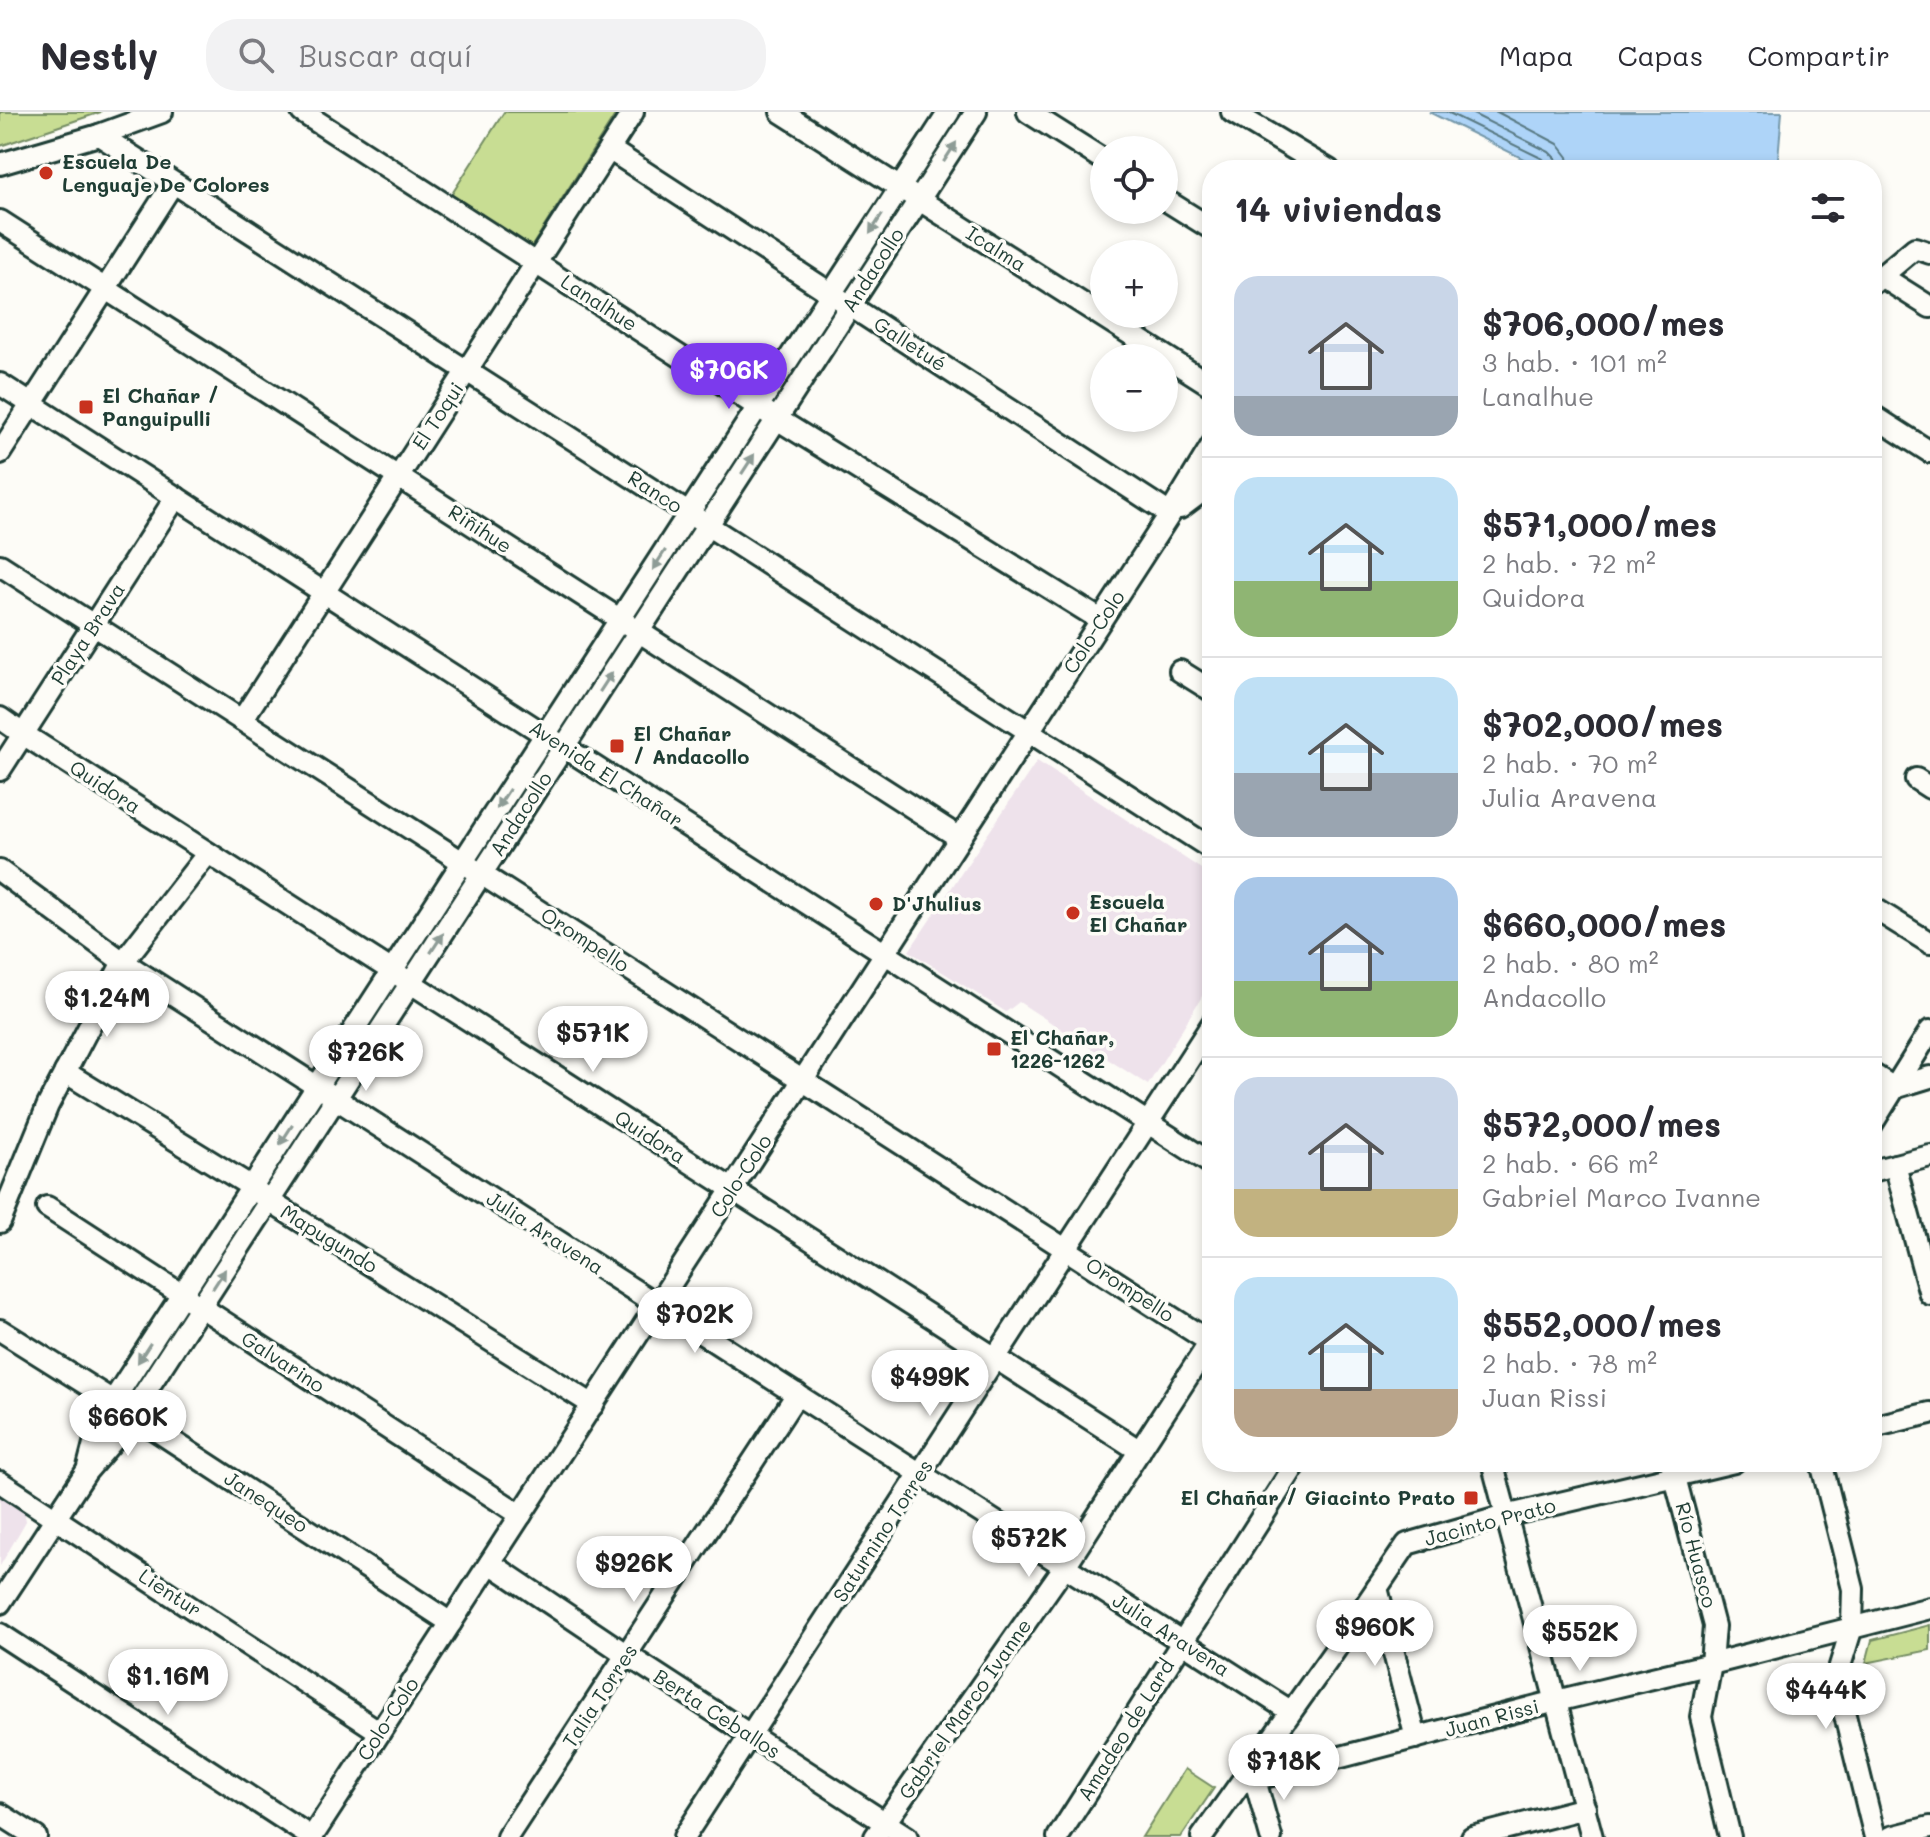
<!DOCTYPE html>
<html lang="es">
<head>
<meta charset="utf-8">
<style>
  :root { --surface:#fff; --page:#f2f2f3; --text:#2b2b33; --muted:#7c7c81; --line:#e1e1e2; --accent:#7c3aed }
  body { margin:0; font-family:Mali,sans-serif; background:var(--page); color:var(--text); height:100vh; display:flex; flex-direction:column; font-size:30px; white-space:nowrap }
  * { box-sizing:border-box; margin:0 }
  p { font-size:26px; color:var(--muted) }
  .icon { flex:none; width:44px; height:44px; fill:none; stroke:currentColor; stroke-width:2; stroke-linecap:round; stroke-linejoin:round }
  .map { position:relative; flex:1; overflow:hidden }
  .details { position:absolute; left:1202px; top:48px; width:680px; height:1312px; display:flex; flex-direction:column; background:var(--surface); border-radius:32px; box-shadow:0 4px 12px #0003 }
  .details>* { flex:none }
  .controls { position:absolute; left:1090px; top:24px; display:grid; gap:16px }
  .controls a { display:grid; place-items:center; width:88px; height:88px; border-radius:50%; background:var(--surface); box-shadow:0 4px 12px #0003; font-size:40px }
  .price { position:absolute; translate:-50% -68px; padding:0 18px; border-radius:28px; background:#fff; color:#222; font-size:26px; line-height:52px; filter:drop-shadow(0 2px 4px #0008) }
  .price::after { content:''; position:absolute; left:50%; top:48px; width:24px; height:18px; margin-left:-12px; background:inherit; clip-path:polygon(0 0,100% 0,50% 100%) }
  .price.active { background:var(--accent); color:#fff }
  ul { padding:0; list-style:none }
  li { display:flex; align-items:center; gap:24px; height:200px; padding:0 32px }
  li+li { border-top:2px solid var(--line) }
  li span { display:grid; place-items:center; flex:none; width:224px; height:160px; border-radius:24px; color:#555 }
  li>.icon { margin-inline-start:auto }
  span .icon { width:96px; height:96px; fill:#fffc; stroke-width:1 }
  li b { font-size:34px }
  h2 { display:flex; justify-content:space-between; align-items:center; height:96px; padding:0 32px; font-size:34px }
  header { display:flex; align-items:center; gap:48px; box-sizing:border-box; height:112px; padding:0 40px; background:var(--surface); border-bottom:2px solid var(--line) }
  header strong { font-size:38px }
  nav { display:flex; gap:44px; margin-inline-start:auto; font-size:28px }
  .search { width:560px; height:72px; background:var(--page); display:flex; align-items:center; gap:20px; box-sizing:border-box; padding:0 28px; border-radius:32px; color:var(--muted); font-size:30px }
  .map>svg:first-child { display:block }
</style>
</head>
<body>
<header>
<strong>Nestly</strong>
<div class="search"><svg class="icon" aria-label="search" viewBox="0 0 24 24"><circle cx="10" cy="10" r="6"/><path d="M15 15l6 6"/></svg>Buscar aquí</div>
<nav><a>Mapa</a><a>Capas</a><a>Compartir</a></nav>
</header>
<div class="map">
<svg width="1930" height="1725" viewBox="0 0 1930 1725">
  <rect width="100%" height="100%" fill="#fdfcf7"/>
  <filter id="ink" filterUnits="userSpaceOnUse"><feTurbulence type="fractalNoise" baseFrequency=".0125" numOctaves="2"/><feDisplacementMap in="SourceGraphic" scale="16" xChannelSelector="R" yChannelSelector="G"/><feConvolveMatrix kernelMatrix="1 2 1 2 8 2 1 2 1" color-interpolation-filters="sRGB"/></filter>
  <g filter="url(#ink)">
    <!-- built -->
    <g fill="#eee2eb">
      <polygon points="1037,649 1212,764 1212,868 1148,973 1019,890 1006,900 909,839"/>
      <polygon points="0,1383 24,1398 26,1409 0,1454"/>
    </g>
    <!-- green -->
    <g fill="#c8dd93" stroke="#748d64" stroke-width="2">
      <polygon points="0,0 101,0 0,34"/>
      <polygon points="504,0 617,0 530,137 450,85"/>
      <polygon points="1930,1513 1930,1538 1866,1551 1872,1528"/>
      <polygon points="1185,1657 1214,1676 1181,1725 1142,1725"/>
    </g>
    <!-- water -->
    <polygon fill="#aed4f8" stroke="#7598aa" stroke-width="2" points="1429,0 1782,0 1777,58 1546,58"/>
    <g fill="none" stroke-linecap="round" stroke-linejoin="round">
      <!-- shore -->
      <g stroke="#587982" stroke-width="2">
        <polyline points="1447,0 1543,47 1547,52 1547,58"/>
        <polyline points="1469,0 1549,40 1556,47 1558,58"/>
        <polyline points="1497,0 1558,32 1568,45 1570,58"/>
      </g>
      <!-- minor casing -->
      <g stroke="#1f3d34" stroke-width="26">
        <g id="minor">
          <polyline points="302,0 777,307 1101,508"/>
          <polyline points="781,0 1212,274"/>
          <polyline points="1028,0 1104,48"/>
          <polyline points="1232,0 1329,58"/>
          <polyline points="99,23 1212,737"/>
          <polyline points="609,37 1170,402"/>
          <polyline points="0,52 99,23 162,0"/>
          <polyline points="1164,87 1212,117"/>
          <polyline points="0,109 960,726"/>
          <polyline points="1881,164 1930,195"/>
          <polyline points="1872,172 1915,136 1930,141"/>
          <polyline points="0,272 1212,1052"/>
          <polyline points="1872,303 1930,340"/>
          <polyline points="0,341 173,71"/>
          <polyline points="1180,396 1212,372"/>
          <polyline points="0,453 1210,1230"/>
          <polyline points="1180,559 1212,579"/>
          <polyline points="0,606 23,622 1140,1339"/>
          <polyline points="242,608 633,0"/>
          <polyline points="0,658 176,385"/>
          <polyline points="1916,667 1930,676"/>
          <polyline points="0,759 123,850 1290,1599"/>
          <polyline points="1872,795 1930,831"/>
          <polyline points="65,960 252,1075 269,1089 593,1293"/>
          <polyline points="1872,962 1894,976 1930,965"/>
          <polyline points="1872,1012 1930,919"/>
          <polyline points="1895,1053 1930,1182"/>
          <polyline points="1872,1059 1930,1044"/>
          <polyline points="47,1095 521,1403"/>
          <polyline points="0,1110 48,993 123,850 208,741"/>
          <polyline points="0,1218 113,1289 131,1302 451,1511"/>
          <polyline points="1872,1315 1930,1301"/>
          <polyline points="1492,1350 1592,1725"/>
          <polyline points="1671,1350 1714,1514 1711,1552 1701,1605 1730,1725"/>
          <polyline points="1821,1350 1853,1477 1852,1515 1836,1567 1875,1725"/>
          <polyline points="88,1355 98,1316 113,1289 949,0"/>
          <polyline points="0,1370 380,1620"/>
          <polyline points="490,1451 627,1543 907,1725"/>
          <polyline points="1377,1476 1416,1626"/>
          <polyline points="0,1491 86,1360 116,1325 131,1302 976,0"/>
          <polyline points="0,1522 311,1725"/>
          <polyline points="1255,1668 1271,1725"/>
          <polyline points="1241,1671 1556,1589 1711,1552 1930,1496"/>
          <polyline points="0,1702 36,1725"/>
          <polyline points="312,1725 1170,402 1212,333"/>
          <polyline points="507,1725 797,1282"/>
          <polyline points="684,1725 1212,912"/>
          <polyline points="875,1725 1065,1454 1212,1227"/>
          <polyline points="1058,1725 1297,1350"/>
          <polyline points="1202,1725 1333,1541 1407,1432 1505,1404 1734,1350"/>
          <polyline points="1472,1725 1585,1696"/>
          <polyline points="1891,1725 1930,1715"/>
        </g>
      </g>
      <!-- minor -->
      <use href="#minor" stroke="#fdfcf7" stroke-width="20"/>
    </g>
    <!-- one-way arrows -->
    <defs><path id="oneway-solid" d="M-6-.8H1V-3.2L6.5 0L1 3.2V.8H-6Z" transform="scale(2)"/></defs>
    <g fill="#8e9c96">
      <use href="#oneway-solid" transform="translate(950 40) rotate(-57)"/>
      <use href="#oneway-solid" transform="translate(876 112) rotate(123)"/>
      <use href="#oneway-solid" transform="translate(748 352) rotate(-57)"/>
      <use href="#oneway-solid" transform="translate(659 448) rotate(123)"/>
      <use href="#oneway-solid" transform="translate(606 570) rotate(-57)"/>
      <use href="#oneway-solid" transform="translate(503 687) rotate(123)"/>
      <use href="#oneway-solid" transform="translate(437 831) rotate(-57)"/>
      <use href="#oneway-solid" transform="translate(286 1023) rotate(123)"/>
      <use href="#oneway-solid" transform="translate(219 1167) rotate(-57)"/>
      <use href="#oneway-solid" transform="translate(144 1241) rotate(123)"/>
    </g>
  </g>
  <!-- markers -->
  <g fill="#c8321e" stroke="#fdfcf7" stroke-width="3">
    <circle cx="46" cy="61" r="8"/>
    <rect x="78" y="287" width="16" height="16" rx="4"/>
    <rect x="609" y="626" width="16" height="16" rx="4"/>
    <circle cx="876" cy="792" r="8"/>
    <circle cx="1073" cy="801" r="8"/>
    <rect x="986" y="929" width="16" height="16" rx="4"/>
    <rect x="1463" y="1378" width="16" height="16" rx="4"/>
  </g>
  <g text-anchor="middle" stroke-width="7" stroke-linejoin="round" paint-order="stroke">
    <!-- poi labels -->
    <g font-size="20" font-weight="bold" fill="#1f3d34" stroke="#fdfcf7" text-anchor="start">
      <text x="62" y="57">Escuela De<tspan x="62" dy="23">Lenguaje De Colores</tspan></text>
      <text x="102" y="291">El Chañar /<tspan x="102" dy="23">Panguipulli</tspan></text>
      <text x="633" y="629">El Chañar<tspan x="633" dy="23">/ Andacollo</tspan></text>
      <text x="1089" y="797">Escuela<tspan x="1089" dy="23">El Chañar</tspan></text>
      <text x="892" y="799">D'Jhulius</text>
      <text x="1010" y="933">El Chañar,<tspan x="1010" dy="23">1226-1262</tspan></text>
      <text x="1455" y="1393" text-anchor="end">El Chañar / Giacinto Prato</text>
    </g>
    <!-- street labels -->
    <g font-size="20" fill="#1f3d34" stroke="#fdfcf7">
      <text transform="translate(996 137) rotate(32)" y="7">Icalma</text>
      <text transform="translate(873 158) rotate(-57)" y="7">Andacollo</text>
      <text transform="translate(599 191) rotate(33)" y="7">Lanalhue</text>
      <text transform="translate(910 232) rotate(33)" y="7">Galletué</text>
      <text transform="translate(438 304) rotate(-57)" y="7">El Toqui</text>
      <text transform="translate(655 380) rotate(33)" y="7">Ranco</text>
      <text transform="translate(480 417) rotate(33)" y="7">Riñihue</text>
      <text transform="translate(1094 520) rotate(-57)" y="7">Colo-Colo</text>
      <text transform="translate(88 522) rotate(-57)" y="7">Playa Brava</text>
      <text transform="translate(606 662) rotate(33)" y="7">Avenida El Chañar</text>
      <text transform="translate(105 675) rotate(33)" y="7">Quidora</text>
      <text transform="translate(521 702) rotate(-57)" y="7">Andacollo</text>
      <text transform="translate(585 828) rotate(33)" y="7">Orompello</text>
      <text transform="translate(650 1025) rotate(33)" y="7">Quidora</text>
      <text transform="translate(741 1064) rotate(-57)" y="7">Colo-Colo</text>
      <text transform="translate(545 1121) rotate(33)" y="7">Julia Aravena</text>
      <text transform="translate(329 1127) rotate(32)" y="7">Mapugundo</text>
      <text transform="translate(1130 1178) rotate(33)" y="7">Orompello</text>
      <text transform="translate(283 1250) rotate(33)" y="7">Galvarino</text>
      <text transform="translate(266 1390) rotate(33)" y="7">Janequeo</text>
      <text transform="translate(1490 1410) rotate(-15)" y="7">Jacinto Prato</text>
      <text transform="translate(883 1419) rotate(-57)" y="7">Saturnino Torres</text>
      <text transform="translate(1696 1443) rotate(75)" y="7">Río Huasco</text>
      <text transform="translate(170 1481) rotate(33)" y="7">Lientur</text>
      <text transform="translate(1171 1523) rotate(33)" y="7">Julia Aravena</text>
      <text transform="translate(600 1584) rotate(-57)" y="7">Talia Torres</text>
      <text transform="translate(965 1597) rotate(-55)" y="7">Gabriel Marco Ivanne</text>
      <text transform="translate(717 1602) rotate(33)" y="7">Berta Ceballos</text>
      <text transform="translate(1492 1606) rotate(-15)" y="7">Juan Rissi</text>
      <text transform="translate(388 1607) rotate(-57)" y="7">Colo-Colo</text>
      <text transform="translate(1126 1618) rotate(-58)" y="7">Amadeo de Lard</text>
    </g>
  </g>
</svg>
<div class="controls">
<a><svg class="icon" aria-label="locate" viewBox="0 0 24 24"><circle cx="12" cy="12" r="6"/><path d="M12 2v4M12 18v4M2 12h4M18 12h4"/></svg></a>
<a>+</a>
<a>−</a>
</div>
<b class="price active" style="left:729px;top:299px">$706K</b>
<b class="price" style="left:107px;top:927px">$1.24M</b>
<b class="price" style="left:593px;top:962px">$571K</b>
<b class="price" style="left:366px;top:981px">$726K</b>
<b class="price" style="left:695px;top:1243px">$702K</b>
<b class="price" style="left:930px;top:1306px">$499K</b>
<b class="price" style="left:128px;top:1346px">$660K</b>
<b class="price" style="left:1029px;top:1467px">$572K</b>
<b class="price" style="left:634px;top:1492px">$926K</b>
<b class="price" style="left:1375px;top:1556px">$960K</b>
<b class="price" style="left:1580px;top:1561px">$552K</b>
<b class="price" style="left:168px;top:1605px">$1.16M</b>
<b class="price" style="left:1826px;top:1619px">$444K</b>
<b class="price" style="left:1284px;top:1690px">$718K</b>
<section class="details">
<h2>14 viviendas<svg class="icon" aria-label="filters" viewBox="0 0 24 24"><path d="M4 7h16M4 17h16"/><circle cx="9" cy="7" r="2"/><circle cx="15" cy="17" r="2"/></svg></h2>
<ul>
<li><span style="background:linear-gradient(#c9d6e8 75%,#9aa5b1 0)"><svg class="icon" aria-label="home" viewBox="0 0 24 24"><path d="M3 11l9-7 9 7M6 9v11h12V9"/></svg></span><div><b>$706,000/mes</b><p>3 hab. · 101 m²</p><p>Lanalhue</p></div></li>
<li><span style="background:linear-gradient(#bfe0f5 65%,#8fb573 0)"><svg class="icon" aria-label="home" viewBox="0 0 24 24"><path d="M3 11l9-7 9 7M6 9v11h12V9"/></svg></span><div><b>$571,000/mes</b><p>2 hab. · 72 m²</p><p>Quidora</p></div></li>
<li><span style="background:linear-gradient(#bfe0f5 60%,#9aa5b1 0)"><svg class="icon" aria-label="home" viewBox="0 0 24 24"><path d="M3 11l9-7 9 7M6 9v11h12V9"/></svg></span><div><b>$702,000/mes</b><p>2 hab. · 70 m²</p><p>Julia Aravena</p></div></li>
<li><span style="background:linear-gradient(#a9c7e8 65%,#8fb573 0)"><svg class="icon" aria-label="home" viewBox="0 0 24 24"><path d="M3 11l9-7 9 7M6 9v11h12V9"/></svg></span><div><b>$660,000/mes</b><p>2 hab. · 80 m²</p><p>Andacollo</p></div></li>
<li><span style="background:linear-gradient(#c9d6e8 70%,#c2b280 0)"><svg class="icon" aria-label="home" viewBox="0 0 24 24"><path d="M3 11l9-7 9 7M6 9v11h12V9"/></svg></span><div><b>$572,000/mes</b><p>2 hab. · 66 m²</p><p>Gabriel Marco Ivanne</p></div></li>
<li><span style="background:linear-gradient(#bfe0f5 70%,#b9a48a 0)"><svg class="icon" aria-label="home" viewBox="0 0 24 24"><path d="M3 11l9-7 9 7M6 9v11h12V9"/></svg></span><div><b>$552,000/mes</b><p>2 hab. · 78 m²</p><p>Juan Rissi</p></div></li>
</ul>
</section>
</div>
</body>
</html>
